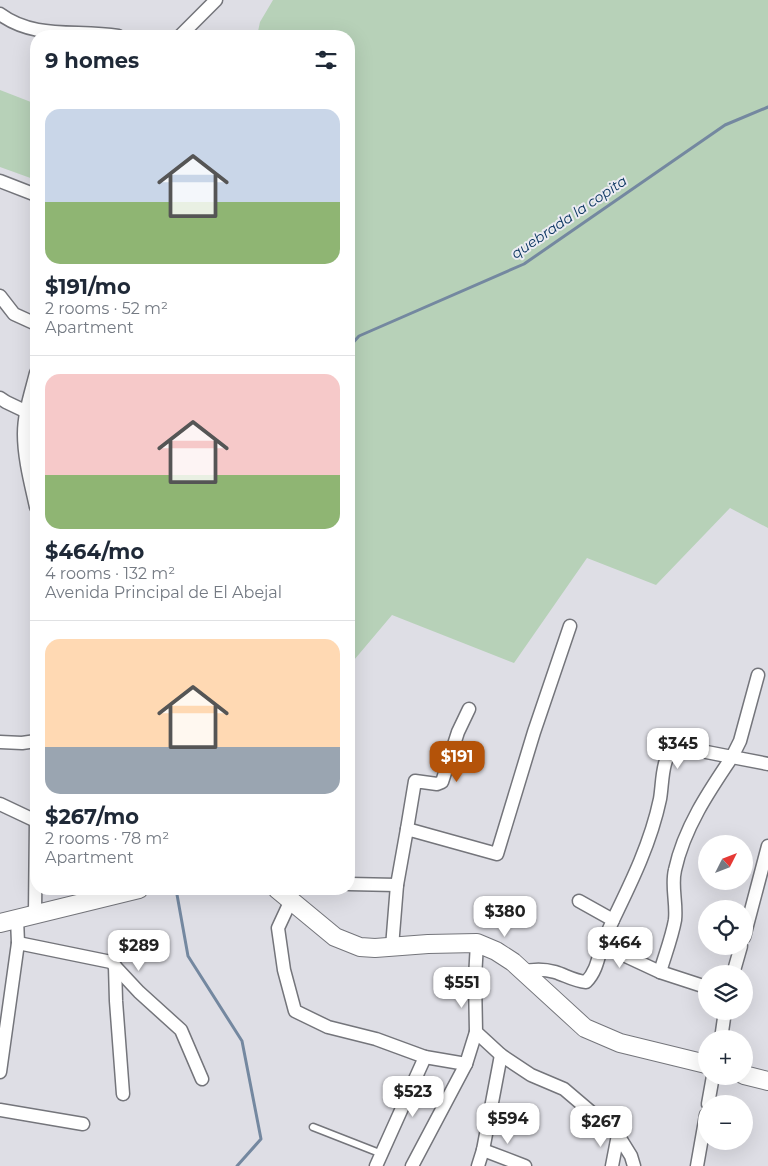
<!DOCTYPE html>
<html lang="en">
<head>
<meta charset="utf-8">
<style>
  :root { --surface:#fff; --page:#f6f6f7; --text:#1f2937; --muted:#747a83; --line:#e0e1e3; --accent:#b45309 }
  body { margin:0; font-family:Montserrat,sans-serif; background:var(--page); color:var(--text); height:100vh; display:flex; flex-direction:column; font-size:19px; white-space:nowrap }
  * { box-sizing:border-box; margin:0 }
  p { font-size:16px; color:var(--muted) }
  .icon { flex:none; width:28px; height:28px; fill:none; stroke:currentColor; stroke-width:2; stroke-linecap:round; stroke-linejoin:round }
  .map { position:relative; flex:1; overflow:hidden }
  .details { position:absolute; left:30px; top:30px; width:325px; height:865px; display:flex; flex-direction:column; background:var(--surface); border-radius:20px; box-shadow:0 5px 20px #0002 }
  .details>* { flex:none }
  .needle { width:32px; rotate:48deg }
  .controls { position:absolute; left:698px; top:835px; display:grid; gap:10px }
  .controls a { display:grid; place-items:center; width:55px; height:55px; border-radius:50%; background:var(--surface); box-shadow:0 5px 20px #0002; font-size:25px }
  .price { position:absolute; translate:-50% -42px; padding:0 11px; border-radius:10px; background:#fff; color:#222; font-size:16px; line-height:32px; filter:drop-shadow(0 1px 2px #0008) }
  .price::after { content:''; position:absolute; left:50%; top:30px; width:15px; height:11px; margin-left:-8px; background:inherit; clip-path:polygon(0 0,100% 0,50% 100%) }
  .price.selected { background:var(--accent); color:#fff }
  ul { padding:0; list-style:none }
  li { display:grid; align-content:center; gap:10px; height:265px; padding:0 15px }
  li+li { border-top:1px solid var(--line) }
  li span { display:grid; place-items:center; height:155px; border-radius:15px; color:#555 }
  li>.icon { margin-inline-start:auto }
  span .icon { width:90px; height:90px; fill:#fffc; stroke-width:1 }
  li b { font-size:21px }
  h2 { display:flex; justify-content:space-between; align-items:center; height:60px; padding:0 15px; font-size:21px }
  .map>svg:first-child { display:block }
</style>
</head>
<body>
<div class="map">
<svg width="768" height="1166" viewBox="0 0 768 1166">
  <rect width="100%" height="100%" fill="#dedee5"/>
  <!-- green -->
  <g fill="#b7d1b8">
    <polygon points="273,0 768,0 768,528 730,508 656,585 587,558 514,663 392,615 349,666 349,36 257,36 260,22"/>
    <polygon points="0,90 36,104 36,180 0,167"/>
  </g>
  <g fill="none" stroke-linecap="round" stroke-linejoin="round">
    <!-- stream -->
    <g stroke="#7488a0" stroke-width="3">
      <polyline points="349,347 359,336 524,264 725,125 768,107"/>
      <polyline points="176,889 188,956 242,1041 261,1139 237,1166"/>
    </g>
    <!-- service casing -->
    <g stroke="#74757b" stroke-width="9">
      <polyline id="service" points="313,1127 382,1154"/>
    </g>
    <!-- minor casing -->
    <g stroke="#74757b" stroke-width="15">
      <g id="minor">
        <path d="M 0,14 C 35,40 78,29 118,36"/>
        <polyline points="180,36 216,0"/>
        <polyline points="0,181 36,195"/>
        <polyline points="0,296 14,314 36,324"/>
        <path d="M 36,373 C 31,393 24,413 24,434 C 24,458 31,484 36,507"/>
        <polyline points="0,398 6,402 27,412"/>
        <polyline points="0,742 22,743 36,741"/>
        <polyline points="0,804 36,821"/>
        <polyline points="407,829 415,781 437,784 442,782 458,732 469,709"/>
        <polyline points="349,884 397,885"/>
        <polyline points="291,900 278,928 284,970 295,1011 328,1027 376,1039 425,1057 466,1064"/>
        <polyline points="579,901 613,920 602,945 660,972 706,987"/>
        <polyline points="35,913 36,820"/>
        <path d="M 613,920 C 632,881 651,842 660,799 C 663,782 661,757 676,746 L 732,757 L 740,741 L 758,675"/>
        <polyline points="744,937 768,846"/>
        <polyline points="18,943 111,962 139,992 181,1030 202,1079"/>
        <polyline points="477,943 475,978 476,1032 501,1055 531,1075 564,1089 618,1135 631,1156 634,1166"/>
        <polyline points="392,947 397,885 407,829 497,854 534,732 570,626"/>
        <polyline points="115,966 116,1001 123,1094"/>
        <path d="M 522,972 C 533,969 544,969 555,972 C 565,975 574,981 586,982 C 596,972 598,959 602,945"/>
        <path d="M 660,972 C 665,955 672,937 675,920 C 677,903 671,886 675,870 C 684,828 709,791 732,757 L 768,764"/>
        <polyline points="733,974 741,946"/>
        <polyline points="721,1039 725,1011"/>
        <polyline points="0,1072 18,943 17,919"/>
        <polyline points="708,1104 713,1076"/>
        <polyline points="0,1110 83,1124"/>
        <polyline points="483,1150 525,1166"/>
        <polyline points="376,1166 425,1057"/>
        <polyline points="412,1166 466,1064 476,1032"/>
        <polyline points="478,1166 483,1150 501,1055"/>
        <polyline points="612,1166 618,1135"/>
        <polyline points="697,1166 706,1115"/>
      </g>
    </g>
    <!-- secondary casing -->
    <g stroke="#74757b" stroke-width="20">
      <g id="secondary">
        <polyline points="277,889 335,937 360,947 375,948 428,944 477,943 496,951 513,962 585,1028 620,1043 706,1064"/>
        <polyline points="0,923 139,889"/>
        <polyline points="744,1075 768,1081"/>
      </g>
    </g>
    <!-- service -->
    <use href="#service" stroke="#fff" stroke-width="6"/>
    <!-- minor -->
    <use href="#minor" stroke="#fff" stroke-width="12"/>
    <!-- secondary -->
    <use href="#secondary" stroke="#fff" stroke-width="18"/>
  </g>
  <g text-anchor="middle" stroke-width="4" stroke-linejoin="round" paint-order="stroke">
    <!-- water labels -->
    <g font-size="14" font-style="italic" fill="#0b3661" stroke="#ebebf2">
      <text transform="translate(569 217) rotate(-34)" y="5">quebrada la copita</text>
    </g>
  </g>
</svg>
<div class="controls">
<a><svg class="needle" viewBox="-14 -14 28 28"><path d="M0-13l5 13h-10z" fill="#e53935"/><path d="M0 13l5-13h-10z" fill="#747a83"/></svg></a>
<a><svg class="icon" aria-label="locate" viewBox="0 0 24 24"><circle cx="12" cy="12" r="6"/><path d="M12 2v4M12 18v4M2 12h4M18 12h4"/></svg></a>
<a><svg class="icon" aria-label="layers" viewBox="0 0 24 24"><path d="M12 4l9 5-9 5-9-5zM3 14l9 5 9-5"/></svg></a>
<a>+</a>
<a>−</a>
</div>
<b class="price" style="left:678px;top:770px">$345</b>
<b class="price selected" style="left:457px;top:783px">$191</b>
<b class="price" style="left:505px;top:938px">$380</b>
<b class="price" style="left:620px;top:969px">$464</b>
<b class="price" style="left:139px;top:972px">$289</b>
<b class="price" style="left:462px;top:1009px">$551</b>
<b class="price" style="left:413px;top:1118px">$523</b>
<b class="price" style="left:508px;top:1145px">$594</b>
<b class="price" style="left:601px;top:1148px">$267</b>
<section class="details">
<h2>9 homes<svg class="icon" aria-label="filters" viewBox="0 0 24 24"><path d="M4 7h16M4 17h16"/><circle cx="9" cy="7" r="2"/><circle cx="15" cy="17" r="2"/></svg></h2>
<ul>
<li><span style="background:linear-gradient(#c9d6e8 60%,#8fb573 0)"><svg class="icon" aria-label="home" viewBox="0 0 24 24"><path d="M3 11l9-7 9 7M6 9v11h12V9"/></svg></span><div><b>$191/mo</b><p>2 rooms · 52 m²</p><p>Apartment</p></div></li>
<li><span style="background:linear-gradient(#f6c9c9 65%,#8fb573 0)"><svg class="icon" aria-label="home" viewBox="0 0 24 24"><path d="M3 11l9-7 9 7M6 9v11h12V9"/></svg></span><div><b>$464/mo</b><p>4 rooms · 132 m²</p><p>Avenida Principal de El Abejal</p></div></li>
<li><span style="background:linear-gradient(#ffd9b3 70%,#9aa5b1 0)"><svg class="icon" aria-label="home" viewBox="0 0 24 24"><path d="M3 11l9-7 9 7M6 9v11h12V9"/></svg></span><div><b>$267/mo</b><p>2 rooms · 78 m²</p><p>Apartment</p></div></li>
</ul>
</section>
</div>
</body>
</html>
